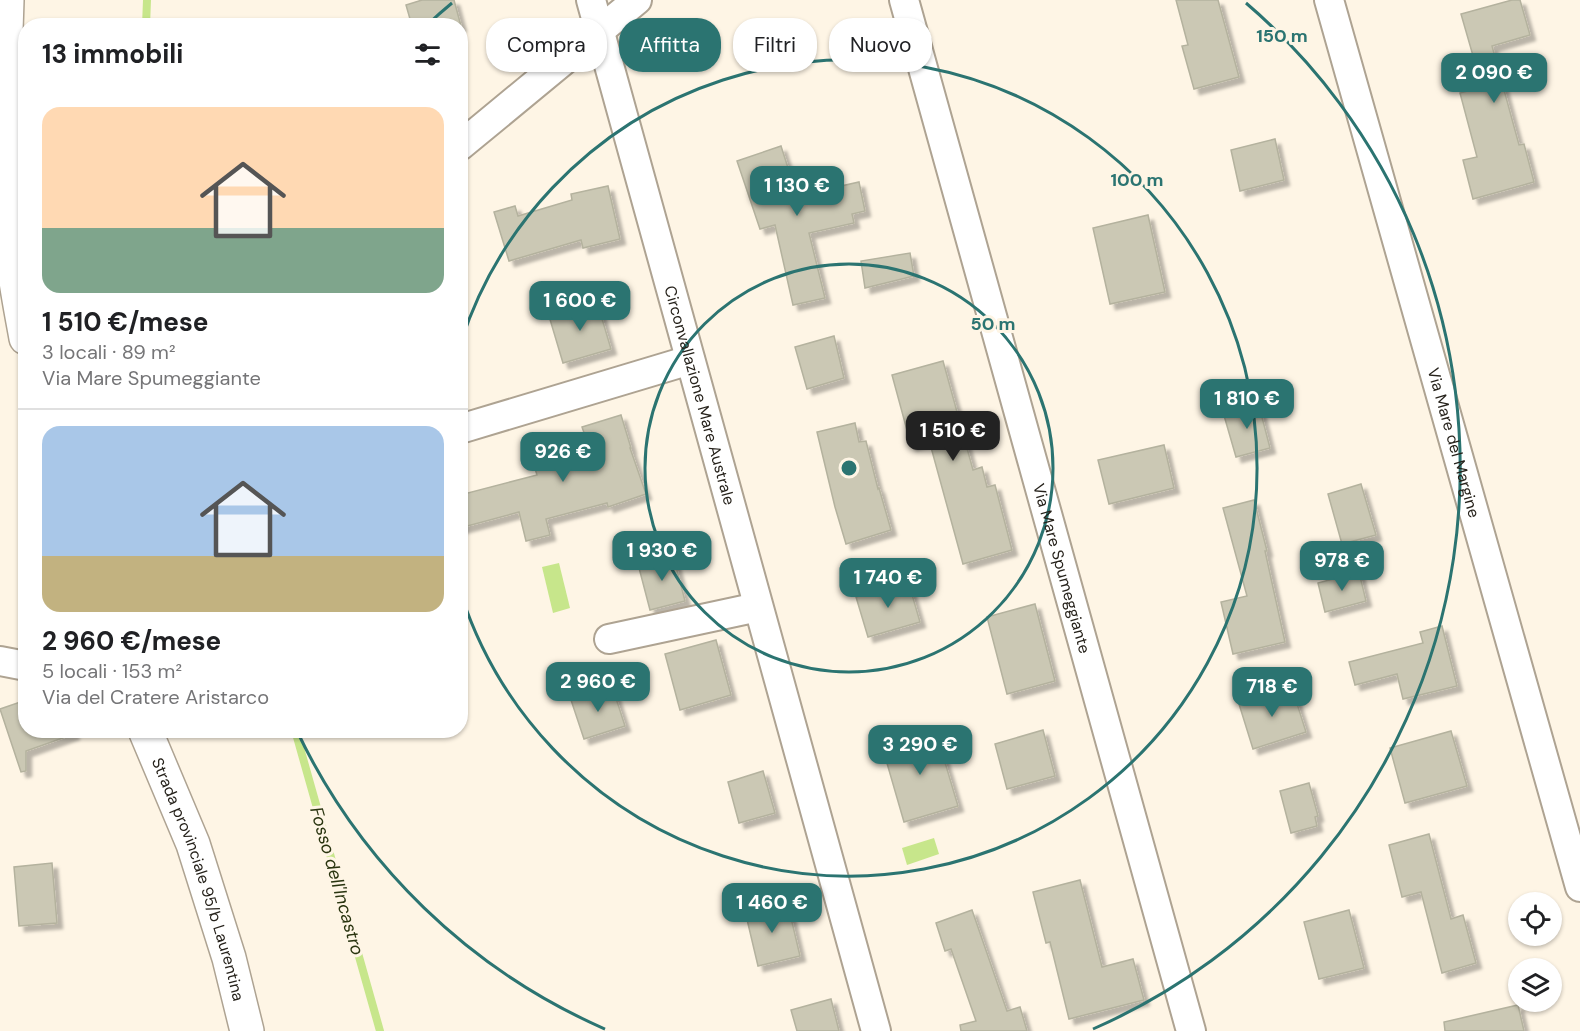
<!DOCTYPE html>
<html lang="it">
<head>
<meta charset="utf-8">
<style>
  :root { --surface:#fff; --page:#f6f6f6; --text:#202124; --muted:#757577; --line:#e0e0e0; --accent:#2b7471 }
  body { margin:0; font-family:"DM Sans",sans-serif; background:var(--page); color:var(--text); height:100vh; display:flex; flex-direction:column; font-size:22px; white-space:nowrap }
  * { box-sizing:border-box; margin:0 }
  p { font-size:20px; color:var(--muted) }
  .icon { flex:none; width:33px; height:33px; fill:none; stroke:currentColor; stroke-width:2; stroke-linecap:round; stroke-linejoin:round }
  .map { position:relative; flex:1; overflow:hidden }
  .panel { position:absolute; left:18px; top:18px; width:450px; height:720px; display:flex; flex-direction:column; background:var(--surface); border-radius:24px; box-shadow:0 2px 4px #0004 }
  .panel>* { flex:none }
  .hud { position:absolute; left:486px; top:18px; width:570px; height:54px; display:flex; gap:12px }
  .controls { position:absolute; left:1508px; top:892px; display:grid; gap:12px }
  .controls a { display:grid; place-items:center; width:54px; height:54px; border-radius:50%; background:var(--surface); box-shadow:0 2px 4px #0004; font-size:30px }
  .price { position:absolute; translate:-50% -51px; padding:0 14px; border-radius:12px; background:var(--accent); color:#fff; font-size:20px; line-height:39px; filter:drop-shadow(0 2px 3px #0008) }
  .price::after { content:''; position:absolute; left:50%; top:36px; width:18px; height:14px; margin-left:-9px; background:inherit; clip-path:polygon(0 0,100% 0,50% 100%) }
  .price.active { background:#222; color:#fff }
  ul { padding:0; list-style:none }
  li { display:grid; align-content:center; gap:12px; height:318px; padding:0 24px }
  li+li { border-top:2px solid var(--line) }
  li span { display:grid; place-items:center; height:186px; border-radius:18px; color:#555 }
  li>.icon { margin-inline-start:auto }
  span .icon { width:108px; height:108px; fill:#fffc; stroke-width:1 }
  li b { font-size:26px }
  h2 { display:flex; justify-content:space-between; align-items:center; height:72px; padding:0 24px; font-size:26px }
  .pill { padding:0 21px; border-radius:24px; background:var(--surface); box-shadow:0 2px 4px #0004; font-size:21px; line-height:54px }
  .pill.active { background:var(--accent); color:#fff }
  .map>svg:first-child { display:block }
</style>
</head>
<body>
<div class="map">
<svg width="1580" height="1031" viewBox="0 0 1580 1031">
  <defs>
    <filter id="shadow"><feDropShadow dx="5.5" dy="5.5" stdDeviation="1.5" flood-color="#0004"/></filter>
  </defs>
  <rect width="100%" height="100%" fill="#fef5e5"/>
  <!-- water -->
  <g fill="#c7e68b">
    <polygon points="559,563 570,608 553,613 542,567"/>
    <polygon points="934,838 939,854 907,865 902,848"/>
  </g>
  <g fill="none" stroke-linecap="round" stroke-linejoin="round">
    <!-- stream -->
    <g stroke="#c7e68b" stroke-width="8">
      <polyline points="146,26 147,0"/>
      <polyline points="295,730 380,1031"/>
    </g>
  </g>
  <!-- building -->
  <g fill="#cbc8b4" stroke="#b4b29e" stroke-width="1.5" filter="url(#shadow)">
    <polygon points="422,0 454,0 461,26 412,26 406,5"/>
    <polygon points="1176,0 1218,0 1239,77 1194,89 1182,46 1188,45"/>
    <polygon points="1512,0 1520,0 1530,35 1492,46 1519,145 1524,144 1534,182 1473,199 1463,160 1477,157 1460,93 1482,87 1461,14"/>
    <polygon points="1275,139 1284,180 1240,191 1231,150"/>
    <polygon points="781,146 797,196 859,182 865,211 852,214 854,223 809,233 825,298 793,305 775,225 760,229 737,161"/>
    <polygon points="608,186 620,239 583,248 581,240 509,261 494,212 515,206 518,216 572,200 571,194"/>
    <polygon points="1148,215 1165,292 1110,304 1093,228"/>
    <polygon points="910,253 914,276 865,288 861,261"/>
    <polygon points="597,302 611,349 563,363 549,316"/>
    <polygon points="834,336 844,378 807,389 795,347"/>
    <polygon points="943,361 973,470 982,467 987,487 995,485 1012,550 963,564 929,440 911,445 892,375"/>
    <polygon points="1258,402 1270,448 1236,457 1223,412"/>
    <polygon points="621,415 631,448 630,448 646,494 608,507 607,503 546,519 550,535 526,541 519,512 460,528 460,495 537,475 533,462 589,447 582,427"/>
    <polygon points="855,423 859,442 866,441 878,489 879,488 891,530 846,544 835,507 817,432"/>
    <polygon points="1164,445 1174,488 1109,504 1098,460"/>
    <polygon points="1361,484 1376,535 1342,544 1328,494"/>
    <polygon points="1254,500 1267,551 1265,551 1285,642 1233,654 1221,602 1247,596 1223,508"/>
    <polygon points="673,555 685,601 650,610 638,564"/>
    <polygon points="1359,572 1366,601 1325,612 1318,583"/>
    <polygon points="908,581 920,622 868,637 856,597"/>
    <polygon points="1035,604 1055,681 1007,694 987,617"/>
    <polygon points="1442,626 1457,686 1403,699 1397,674 1355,685 1349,662 1423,643 1420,632"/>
    <polygon points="716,640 731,695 680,710 665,654"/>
    <polygon points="612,686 625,726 584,739 571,700"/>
    <polygon points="1292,688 1306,732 1253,749 1239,704"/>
    <polygon points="26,700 26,730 73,730 74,734 26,751 26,771 21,772 0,709"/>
    <polygon points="935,729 958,806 904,822 882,746"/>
    <polygon points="1043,730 1055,776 1007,789 995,744"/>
    <polygon points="1451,731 1467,786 1405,803 1390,748"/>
    <polygon points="763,771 775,813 739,823 728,782"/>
    <polygon points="1309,783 1318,816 1315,817 1317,826 1291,833 1280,791"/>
    <polygon points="1429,834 1451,919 1463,915 1476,963 1442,973 1421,892 1402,897 1389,845"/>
    <polygon points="52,863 57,923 19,926 14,867"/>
    <polygon points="1080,880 1102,967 1133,959 1144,1000 1069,1019 1050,942 1046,943 1033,892"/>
    <polygon points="787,901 800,956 758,966 745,911"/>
    <polygon points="972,910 1007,1011 1020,1007 1027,1031 961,1031 960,1025 976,1021 951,949 945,951 936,923"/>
    <polygon points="1349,910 1364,968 1319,979 1304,922"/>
    <polygon points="831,999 839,1031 797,1031 791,1010"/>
    <polygon points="1518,1005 1524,1031 1445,1031 1444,1022"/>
  </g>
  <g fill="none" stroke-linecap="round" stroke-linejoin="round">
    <!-- minor casing -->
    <g stroke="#aea392" stroke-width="32">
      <g id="minor">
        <path id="s1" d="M 591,0 L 876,1031"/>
        <path id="s2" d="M 904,0 L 1191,1031"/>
        <path id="s3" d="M 1329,0 L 1580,887"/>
        <polyline points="460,146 637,0"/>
        <polyline points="460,429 690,360"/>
        <polyline points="609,639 758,607"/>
        <polyline points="0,661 26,666"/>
      </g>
    </g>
    <!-- major casing -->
    <g stroke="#aea392" stroke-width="36">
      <g id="major">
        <path d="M 7,0 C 4,84 3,168 12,252 C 15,281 21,310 26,338"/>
        <path id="s4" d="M 145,730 L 193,844 L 229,958 L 247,1031"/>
      </g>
    </g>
    <!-- minor -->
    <use href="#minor" stroke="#fff" stroke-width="28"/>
    <!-- major -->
    <use href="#major" stroke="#fff" stroke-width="33"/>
  </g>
  <!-- distance rings -->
  <g fill="none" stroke="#2b7471" stroke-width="3">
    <circle cx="849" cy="468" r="204"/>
    <path d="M461 342A408 408 0 1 1 461 594"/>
    <path d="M605 1029A612 612 0 0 1 297 731M428 24A612 612 0 0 1 452 3M1246 3A612 612 0 0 1 1093 1029"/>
  </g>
  <g text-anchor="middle" stroke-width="6" stroke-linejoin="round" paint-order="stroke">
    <!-- street labels -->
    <g font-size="16" fill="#26221b" stroke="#fef5e5">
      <text dy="6" stroke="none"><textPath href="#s1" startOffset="410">Circonvallazione Mare Australe</textPath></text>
      <text dy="6" stroke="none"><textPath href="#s3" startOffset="460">Via Mare del Margine</textPath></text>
      <text dy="6" stroke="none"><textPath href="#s2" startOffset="590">Via Mare Spumeggiante</textPath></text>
      <text dy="6" stroke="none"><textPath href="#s4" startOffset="159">Strada provinciale 95/b Laurentina</textPath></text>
    </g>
    <!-- water labels -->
    <g font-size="18" font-style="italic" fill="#29340f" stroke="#fef5e5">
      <text transform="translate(337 881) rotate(74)" y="6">Fosso dell'Incastro</text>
    </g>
  </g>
  <circle cx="849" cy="468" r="9" fill="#2b7471" stroke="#fef5e5" stroke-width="3"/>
  <g font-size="18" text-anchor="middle" font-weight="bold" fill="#2b7471" stroke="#fef5e5" stroke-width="6" stroke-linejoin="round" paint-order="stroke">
    <text x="1282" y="42">150 m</text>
    <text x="1137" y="186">100 m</text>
    <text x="993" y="330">50 m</text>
  </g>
</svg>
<div class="controls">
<a><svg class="icon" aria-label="locate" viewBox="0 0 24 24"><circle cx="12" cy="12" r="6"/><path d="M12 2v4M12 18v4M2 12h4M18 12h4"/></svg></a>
<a><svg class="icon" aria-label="layers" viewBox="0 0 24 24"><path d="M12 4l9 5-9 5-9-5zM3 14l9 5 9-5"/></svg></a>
</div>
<b class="price" style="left:1494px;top:104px">2 090 €</b>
<b class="price" style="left:797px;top:217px">1 130 €</b>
<b class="price" style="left:580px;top:332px">1 600 €</b>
<b class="price" style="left:1247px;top:430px">1 810 €</b>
<b class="price active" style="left:953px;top:462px">1 510 €</b>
<b class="price" style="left:563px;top:483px">926 €</b>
<b class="price" style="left:662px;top:582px">1 930 €</b>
<b class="price" style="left:1342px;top:592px">978 €</b>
<b class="price" style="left:888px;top:609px">1 740 €</b>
<b class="price" style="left:598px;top:713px">2 960 €</b>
<b class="price" style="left:1272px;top:718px">718 €</b>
<b class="price" style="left:920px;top:776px">3 290 €</b>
<b class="price" style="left:772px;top:934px">1 460 €</b>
<div class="hud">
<a class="pill">Compra</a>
<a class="pill active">Affitta</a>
<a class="pill">Filtri</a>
<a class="pill">Nuovo</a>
</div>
<section class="panel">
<h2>13 immobili<svg class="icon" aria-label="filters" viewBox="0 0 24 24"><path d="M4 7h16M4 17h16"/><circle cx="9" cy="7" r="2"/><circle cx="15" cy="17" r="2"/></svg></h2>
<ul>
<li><span style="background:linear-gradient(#ffd9b3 65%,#7fa58c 0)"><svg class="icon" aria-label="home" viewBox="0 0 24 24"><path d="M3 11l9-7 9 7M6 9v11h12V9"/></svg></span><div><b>1 510 €/mese</b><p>3 locali · 89 m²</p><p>Via Mare Spumeggiante</p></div></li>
<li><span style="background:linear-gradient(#a9c7e8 70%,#c2b280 0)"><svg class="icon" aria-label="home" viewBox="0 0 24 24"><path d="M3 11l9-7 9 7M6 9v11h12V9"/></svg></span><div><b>2 960 €/mese</b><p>5 locali · 153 m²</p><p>Via del Cratere Aristarco</p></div></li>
</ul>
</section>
</div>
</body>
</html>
